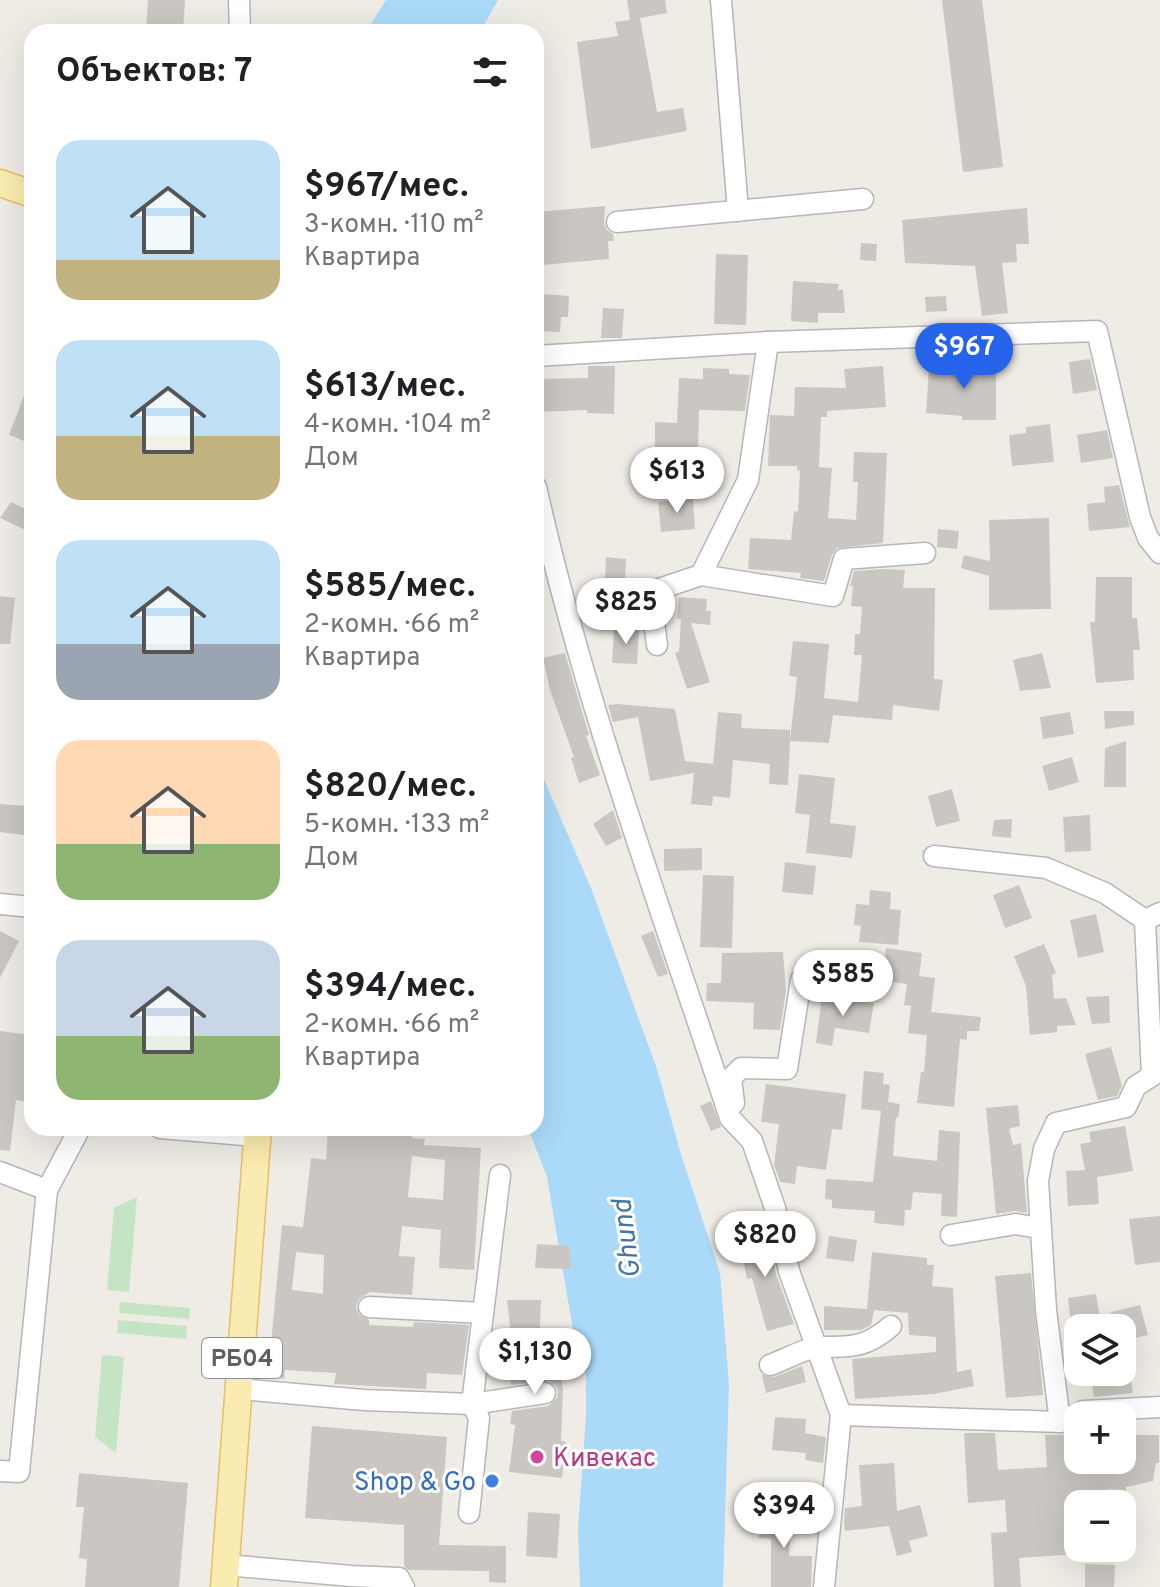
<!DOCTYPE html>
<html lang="ru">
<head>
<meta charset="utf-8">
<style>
  :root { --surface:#fff; --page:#f6f6f6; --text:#202124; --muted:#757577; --accent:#2563eb }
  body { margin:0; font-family:Overpass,sans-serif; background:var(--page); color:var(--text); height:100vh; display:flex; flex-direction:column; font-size:30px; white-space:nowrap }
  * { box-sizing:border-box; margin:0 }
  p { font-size:26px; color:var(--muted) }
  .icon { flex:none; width:44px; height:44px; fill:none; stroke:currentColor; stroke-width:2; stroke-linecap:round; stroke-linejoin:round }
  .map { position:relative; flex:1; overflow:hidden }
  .side { position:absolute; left:24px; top:24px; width:520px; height:1112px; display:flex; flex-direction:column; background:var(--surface); border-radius:24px; box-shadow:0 8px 32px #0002 }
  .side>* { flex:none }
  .fabs { position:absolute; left:1064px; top:1314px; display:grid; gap:16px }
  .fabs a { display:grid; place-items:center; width:72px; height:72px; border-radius:16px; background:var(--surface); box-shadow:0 8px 32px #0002; font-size:40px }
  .price { position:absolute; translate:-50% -68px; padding:0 18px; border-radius:28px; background:#fff; color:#222; font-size:26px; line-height:52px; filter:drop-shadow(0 2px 4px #0008) }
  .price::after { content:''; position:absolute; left:50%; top:48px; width:24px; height:18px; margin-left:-12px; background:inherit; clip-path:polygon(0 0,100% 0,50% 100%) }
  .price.active { background:var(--accent); color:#fff }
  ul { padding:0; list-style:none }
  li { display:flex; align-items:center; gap:24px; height:200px; padding:0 32px }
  li span { display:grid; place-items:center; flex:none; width:224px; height:160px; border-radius:24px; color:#555 }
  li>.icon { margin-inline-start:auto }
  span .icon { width:96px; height:96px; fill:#fffc; stroke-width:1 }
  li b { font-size:34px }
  h2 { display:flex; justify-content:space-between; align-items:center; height:96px; padding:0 32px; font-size:34px }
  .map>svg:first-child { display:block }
</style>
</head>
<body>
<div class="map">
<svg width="1160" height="1587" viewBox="0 0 1160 1587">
  <rect width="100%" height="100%" fill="#efece6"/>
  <!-- green -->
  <g fill="#c5e4c4">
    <polygon points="137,1197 129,1292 107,1290 114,1208"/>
    <polygon points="120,1302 190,1308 189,1319 119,1313"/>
    <polygon points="118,1320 187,1326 186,1339 117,1333"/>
    <polygon points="102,1355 124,1357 116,1453 95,1437"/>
  </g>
  <!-- water -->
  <g fill="#abdaf9">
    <polygon points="386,0 498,0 480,32 366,32"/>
    <polygon points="536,761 591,888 657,1069 680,1151 720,1273 729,1384 723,1587 580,1587 578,1529 586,1415 586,1375 574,1336 547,1177 528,1128 536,1128"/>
  </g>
  <!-- building -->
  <g fill="#cac7c2" fill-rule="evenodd">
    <polygon points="148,0 185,0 183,32 146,32"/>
    <polygon points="627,0 665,0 667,13 640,18 657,112 683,108 687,131 591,149 577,42 618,36 615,22 630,20"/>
    <polygon points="942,0 982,0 1003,167 963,172"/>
    <polygon points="605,206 604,224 607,230 613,234 614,241 608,241 609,259 542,265 537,212"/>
    <polygon points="1027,208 1029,244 1016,244 1017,262 1002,263 1008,313 982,316 975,266 905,263 902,220"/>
    <polygon points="861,243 877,244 876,261 860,260"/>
    <polygon points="716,254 748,255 746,325 714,324"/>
    <polygon points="793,281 839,284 838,290 843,290 845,313 818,313 818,323 791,321"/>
    <polygon points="542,294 569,296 568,317 561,317 560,332 536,331 536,300 542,301"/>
    <polygon points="946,296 947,311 926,312 925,297"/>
    <polygon points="603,308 624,309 622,338 601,338"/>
    <polygon points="1090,359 1097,390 1073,394 1069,362"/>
    <polygon points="963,361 996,362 996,420 962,420 962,416 926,413 929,368 963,370"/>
    <polygon points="588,366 615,366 614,414 587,413 587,410 536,412 536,379 588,378"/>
    <polygon points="883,366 886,407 827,411 827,417 821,417 819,467 832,468 828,518 856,520 858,482 853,482 854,452 887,453 883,543 837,548 832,555 824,581 800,578 801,573 748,569 750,538 791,540 794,511 798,512 800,471 797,470 797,466 768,466 770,415 794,416 795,387 846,388 844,369"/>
    <polygon points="703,368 729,369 729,374 750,375 745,411 699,410 698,448 687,448 686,466 655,465 655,422 677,423 679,378 703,379"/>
    <polygon points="31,377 32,377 32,444 9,435"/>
    <polygon points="1050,424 1054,462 1012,466 1009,435 1026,433 1026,427"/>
    <polygon points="1107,430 1113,458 1081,463 1077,435"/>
    <polygon points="1119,485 1130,527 1089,531 1087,504 1105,502 1104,487"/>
    <polygon points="693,499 695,529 661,532 658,502"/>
    <polygon points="11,502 32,512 32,533 0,518"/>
    <polygon points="1049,518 1051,609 989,610 989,576 961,568 964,555 990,561 989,520"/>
    <polygon points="938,529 959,531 957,549 937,547"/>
    <polygon points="606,557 626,559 625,583 605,583"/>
    <polygon points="885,569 905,570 903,588 935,588 934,679 943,680 939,711 893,705 892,720 833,715 829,743 790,741 788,785 769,784 770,764 733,760 730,798 713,796 712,806 691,804 694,773 650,781 638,717 613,722 608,705 617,704 675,709 685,761 713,764 718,712 742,714 741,728 790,730 790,740 797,677 789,676 793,641 829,644 824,698 858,702 862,655 854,655 855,634 860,634 862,607 851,606 853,586 850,586 854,571"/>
    <polygon points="1096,577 1132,577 1132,618 1137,618 1140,650 1133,650 1134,680 1096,683 1090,622 1095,622"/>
    <polygon points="0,596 15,598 10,644 0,644"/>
    <polygon points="679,597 707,599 706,611 711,611 710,625 691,623 710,682 687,689 675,653 679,652 681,619 677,619"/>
    <polygon points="614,629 639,630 637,664 612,663"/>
    <polygon points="565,653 589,735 586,736 600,775 579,783 571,758 574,757 550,690 543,658"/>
    <polygon points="1042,653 1051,688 1020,691 1013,660"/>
    <polygon points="1104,711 1134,711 1134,725 1105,729"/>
    <polygon points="1070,712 1074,734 1043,739 1040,717"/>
    <polygon points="1126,741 1126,787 1104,787 1105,748"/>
    <polygon points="1072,757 1079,782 1049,791 1042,766"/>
    <polygon points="799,774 835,778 830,823 856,826 852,858 806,853 810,815 795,813"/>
    <polygon points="952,789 960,821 936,827 928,796"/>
    <polygon points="0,804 26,806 24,835 0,832"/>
    <polygon points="613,810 622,838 606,846 593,824"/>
    <polygon points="1090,815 1091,851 1065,852 1063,817"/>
    <polygon points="1012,819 1011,838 992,836 994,820"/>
    <polygon points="702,848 702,870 664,871 664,849"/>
    <polygon points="785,862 816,866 813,895 782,892"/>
    <polygon points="703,875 734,876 732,948 700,947"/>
    <polygon points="1019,885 1032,918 1005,928 993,895"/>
    <polygon points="870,890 891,892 890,909 901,910 898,945 859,942 861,926 854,925 856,904 869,905"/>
    <polygon points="1096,914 1104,952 1078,958 1070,920"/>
    <polygon points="0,931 19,941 0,978"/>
    <polygon points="653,931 668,974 658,977 641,936"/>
    <polygon points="1044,944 1056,973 1052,975 1054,999 1066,998 1076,1025 1057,1026 1057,1032 1030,1035 1026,986 1014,956"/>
    <polygon points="886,948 922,953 919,976 935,978 931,1012 981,1017 979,1031 967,1031 967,1040 960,1039 954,1107 917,1103 921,1072 924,1072 927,1035 908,1033 911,1006 904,1005 907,984 891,982 892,976 883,974"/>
    <polygon points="783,952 786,991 780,1030 753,1029 754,1003 706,1001 707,983 721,983 722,953"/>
    <polygon points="822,996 874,1003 869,1033 835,1028 832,1046 816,1043"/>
    <polygon points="1109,996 1110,1023 1092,1024 1086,997"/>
    <polygon points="0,1031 32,1035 32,1103 16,1100 10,1151 0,1150"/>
    <polygon points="1111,1047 1122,1086 1117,1096 1098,1100 1085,1054"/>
    <polygon points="864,1071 884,1073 883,1084 890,1085 888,1102 900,1104 898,1118 896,1117 893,1156 937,1161 939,1130 960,1132 957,1217 941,1216 942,1194 913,1192 911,1210 905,1210 904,1226 874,1223 875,1211 832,1208 832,1200 825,1199 826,1179 873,1182 881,1111 861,1109"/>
    <polygon points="766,1084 846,1094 842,1130 832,1129 826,1170 797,1166 795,1184 780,1182 774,1165 779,1124 761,1122"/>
    <polygon points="711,1101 721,1127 711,1131 700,1106"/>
    <polygon points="1018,1105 1020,1126 1009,1129 1013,1145 1021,1143 1027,1213 1014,1211 996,1214 986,1108"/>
    <polygon points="1125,1126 1133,1171 1097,1177 1099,1204 1068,1206 1066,1171 1085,1170 1080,1144 1091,1142 1089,1132"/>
    <path d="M 328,1128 L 413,1128 L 412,1138 L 425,1139 L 424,1145 L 481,1148 L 474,1270 L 439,1268 L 441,1230 L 402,1226 L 399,1256 L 415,1257 L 412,1295 L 370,1292 L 359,1299 L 356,1306 L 358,1314 L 369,1320 L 369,1325 L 413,1327 L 414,1322 L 469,1325 L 462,1375 L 427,1373 L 426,1389 L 334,1384 L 336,1373 L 285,1370 L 284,1379 L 268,1377 L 282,1225 L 303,1227 L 311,1158 L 326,1160 ZM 412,1156 L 445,1160 L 443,1200 L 408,1197 ZM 296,1252 L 324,1255 L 323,1294 L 292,1290 Z"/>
    <polygon points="1160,1216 1160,1262 1135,1265 1129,1219"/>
    <polygon points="766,1228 776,1274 794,1324 767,1331 752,1278 747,1279 738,1235"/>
    <polygon points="829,1236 857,1240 854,1262 826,1258"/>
    <polygon points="537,1244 569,1246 571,1269 535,1268"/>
    <polygon points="872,1252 927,1258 927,1265 934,1265 932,1286 953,1288 957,1372 971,1369 974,1386 934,1394 855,1399 852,1359 936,1352 936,1337 909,1335 908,1313 874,1310 871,1325 861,1330 824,1330 824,1306 867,1309"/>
    <polygon points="1031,1273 1043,1395 1006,1398 995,1276"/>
    <polygon points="1096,1294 1100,1319 1071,1323 1068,1298"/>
    <polygon points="507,1300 541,1300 539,1351 556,1350 563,1389 561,1441 566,1442 562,1478 509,1472 515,1425 510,1424 512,1411 548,1406 557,1398 558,1392 556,1386 549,1381 511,1385 508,1354 513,1354"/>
    <polygon points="1140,1305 1148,1335 1122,1341 1122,1328 1114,1328 1111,1312"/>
    <polygon points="802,1366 806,1382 766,1393 762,1375 774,1377"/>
    <polygon points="1090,1372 1130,1372 1133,1393 1094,1397"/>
    <polygon points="775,1417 806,1419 805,1433 826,1437 823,1463 805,1460 806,1453 772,1450"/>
    <polygon points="312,1426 447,1437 439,1545 506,1546 506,1583 489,1582 489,1571 408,1570 404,1566 404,1525 305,1518"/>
    <polygon points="1076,1429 1078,1462 1129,1465 1129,1435 1159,1435 1159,1463 1156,1463 1153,1481 1126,1487 1126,1492 1110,1489 1114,1504 1078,1504 1078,1554 1019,1558 1021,1587 994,1587 991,1533 1007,1532 1005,1500 968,1503 964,1433 995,1433 998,1470 1047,1467 1045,1435 1062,1435"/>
    <polygon points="894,1463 897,1511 920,1505 928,1536 909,1541 912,1552 897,1556 889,1526 845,1531 844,1520 845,1508 862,1506 859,1465"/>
    <polygon points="79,1473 188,1483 179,1587 85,1587 87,1559 79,1558 84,1507 76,1507"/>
    <polygon points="761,1507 792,1510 789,1556 812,1556 811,1587 771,1587 771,1539 759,1538"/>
    <polygon points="528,1512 560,1514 557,1558 526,1556"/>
    <polygon points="1085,1564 1115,1565 1114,1587 1085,1587"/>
  </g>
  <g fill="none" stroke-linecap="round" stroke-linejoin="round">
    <!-- minor casing -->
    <g stroke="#b3b6ba" stroke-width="23">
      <g id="minor">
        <polyline points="239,0 240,32"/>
        <polyline points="721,0 738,211"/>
        <polyline points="617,222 863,199"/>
        <polyline points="536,356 768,342 1097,331 1140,517 1148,538 1160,553"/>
        <path d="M 536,487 C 584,702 661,909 730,1118 L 752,1141 L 775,1208 L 789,1271 L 841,1415 L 824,1587"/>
        <polyline points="701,575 748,480 768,342"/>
        <polyline points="657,645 650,592 701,575 833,596 844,559 925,553"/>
        <polyline points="934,856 1046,868 1105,893 1145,920 1160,913"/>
        <polyline points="0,904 32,907"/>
        <polyline points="734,1103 731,1078 741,1068 787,1069 801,980"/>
        <polyline points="160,1128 257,1136"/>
        <polyline points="0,1172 47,1190 80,1128"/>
        <polyline points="951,1235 1016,1224 1039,1228"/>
        <polyline points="369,1307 483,1313"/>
        <path d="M 770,1365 C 782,1361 808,1347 819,1347 C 851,1347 866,1348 891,1326"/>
        <polyline points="239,1389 364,1400 472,1404 545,1393"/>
        <polyline points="841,1415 1060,1422 1083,1411 1160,1407"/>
        <polyline points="1060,1422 1046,1310 1038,1181 1044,1149 1056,1123 1126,1107 1136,1086 1152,1076 1145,920"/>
        <polyline points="0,1471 19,1472 47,1190"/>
        <polyline points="469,1513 479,1418 472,1404 500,1175"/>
        <polyline points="226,1565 351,1576 399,1578 404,1587"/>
      </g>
    </g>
    <!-- major casing -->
    <g stroke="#e8be65" stroke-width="29">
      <g id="major">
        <polyline points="0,183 32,194"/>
        <polyline points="224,1587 258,1128"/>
      </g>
    </g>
    <!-- minor -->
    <use href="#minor" stroke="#fff" stroke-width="20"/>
    <!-- major -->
    <use href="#major" stroke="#faebb0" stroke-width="26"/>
  </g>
  <!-- markers -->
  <circle fill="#d1479c" stroke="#fff" stroke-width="3" cx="537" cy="1457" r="8"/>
  <circle fill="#3f7fe0" stroke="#fff" stroke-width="3" cx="492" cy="1481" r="8"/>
  <g text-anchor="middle" stroke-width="6" stroke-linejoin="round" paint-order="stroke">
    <!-- shield labels -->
    <rect fill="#fff" stroke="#8e9093" stroke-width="2" x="202" y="1338" width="80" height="40" rx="6"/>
    <g font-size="24" font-weight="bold" fill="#5d6165">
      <text x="242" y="1366">РБ04</text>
    </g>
    <!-- hotel labels -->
    <g font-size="26" fill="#b23c85" stroke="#fff" text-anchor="start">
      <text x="553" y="1466">Кивекас</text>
    </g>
    <!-- shop labels -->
    <g font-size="26" fill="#366cbe" stroke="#fff" text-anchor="end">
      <text x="476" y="1490">Shop &amp; Go</text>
    </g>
    <!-- water labels -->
    <g font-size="28" font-style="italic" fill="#4576a2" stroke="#fff">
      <text transform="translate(625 1239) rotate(-97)" y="10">Ghund</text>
    </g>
  </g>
</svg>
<div class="fabs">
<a><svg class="icon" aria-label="layers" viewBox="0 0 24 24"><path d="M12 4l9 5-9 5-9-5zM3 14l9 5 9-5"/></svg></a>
<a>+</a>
<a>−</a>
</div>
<b class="price active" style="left:964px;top:391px">$967</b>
<b class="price" style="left:677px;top:515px">$613</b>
<b class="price" style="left:626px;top:646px">$825</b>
<b class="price" style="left:843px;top:1018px">$585</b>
<b class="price" style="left:765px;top:1279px">$820</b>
<b class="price" style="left:535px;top:1396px">$1,130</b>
<b class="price" style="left:784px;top:1550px">$394</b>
<section class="side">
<h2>Объектов: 7<svg class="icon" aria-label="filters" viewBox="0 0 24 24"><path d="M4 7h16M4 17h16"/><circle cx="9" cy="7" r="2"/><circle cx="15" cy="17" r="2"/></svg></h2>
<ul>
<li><span style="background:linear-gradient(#bfe0f5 75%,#c2b280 0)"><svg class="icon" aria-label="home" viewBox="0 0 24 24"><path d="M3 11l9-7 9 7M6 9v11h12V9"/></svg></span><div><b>$967/мес.</b><p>3-комн. · 110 m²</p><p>Квартира</p></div></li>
<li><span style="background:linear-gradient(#bfe0f5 60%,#c2b280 0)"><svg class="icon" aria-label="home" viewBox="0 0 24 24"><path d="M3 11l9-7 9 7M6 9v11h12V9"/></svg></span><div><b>$613/мес.</b><p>4-комн. · 104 m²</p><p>Дом</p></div></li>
<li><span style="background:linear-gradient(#bfe0f5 65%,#9aa5b1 0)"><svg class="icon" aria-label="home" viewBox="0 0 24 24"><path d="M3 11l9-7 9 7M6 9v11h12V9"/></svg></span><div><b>$585/мес.</b><p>2-комн. · 66 m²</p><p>Квартира</p></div></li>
<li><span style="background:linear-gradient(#ffd9b3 65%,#8fb573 0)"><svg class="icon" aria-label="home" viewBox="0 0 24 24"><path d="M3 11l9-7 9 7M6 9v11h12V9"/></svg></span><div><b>$820/мес.</b><p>5-комн. · 133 m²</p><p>Дом</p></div></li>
<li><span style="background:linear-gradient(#c9d6e8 60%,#8fb573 0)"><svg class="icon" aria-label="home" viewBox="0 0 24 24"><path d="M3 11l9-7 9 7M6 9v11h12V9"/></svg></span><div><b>$394/мес.</b><p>2-комн. · 66 m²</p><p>Квартира</p></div></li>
</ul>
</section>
</div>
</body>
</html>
